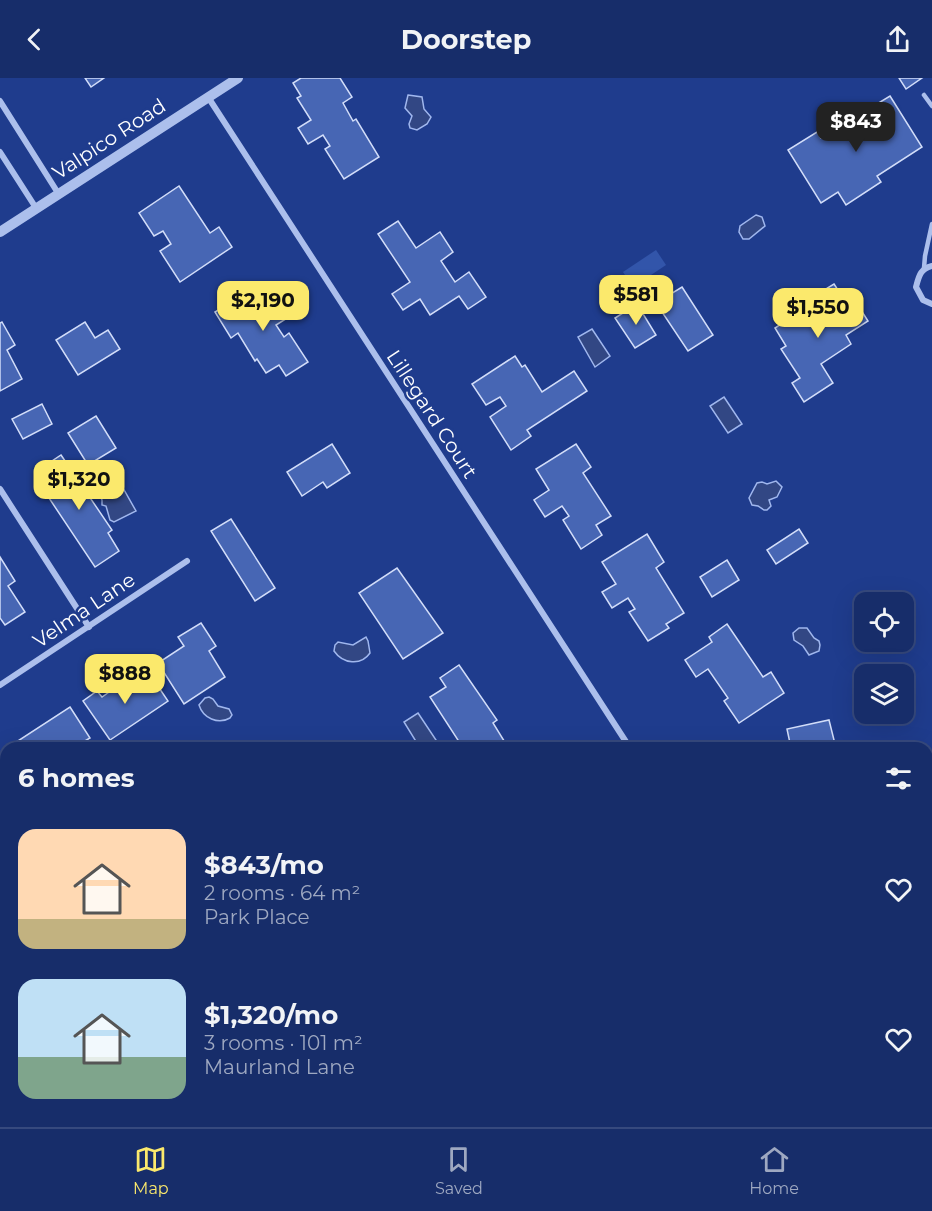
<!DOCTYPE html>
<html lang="en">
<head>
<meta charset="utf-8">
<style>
  :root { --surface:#172d6a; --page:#243972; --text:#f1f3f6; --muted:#9ea8c1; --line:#36497e; --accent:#fbe96c }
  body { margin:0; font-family:Montserrat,sans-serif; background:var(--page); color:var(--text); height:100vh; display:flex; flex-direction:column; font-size:22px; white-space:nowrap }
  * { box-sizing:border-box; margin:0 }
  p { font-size:20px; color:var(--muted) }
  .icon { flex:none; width:33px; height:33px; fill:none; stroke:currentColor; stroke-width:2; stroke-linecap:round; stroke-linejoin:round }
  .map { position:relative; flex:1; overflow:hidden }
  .drawer { position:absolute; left:0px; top:664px; width:933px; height:386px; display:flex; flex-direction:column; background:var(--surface); border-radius:18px 18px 0 0; box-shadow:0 6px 24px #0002,0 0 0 2px var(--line) }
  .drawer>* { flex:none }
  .fabs { position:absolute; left:854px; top:514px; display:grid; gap:12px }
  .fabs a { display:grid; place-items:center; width:60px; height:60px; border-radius:12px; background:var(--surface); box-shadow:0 6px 24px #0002,0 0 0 2px var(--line); font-size:30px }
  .price { position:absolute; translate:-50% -51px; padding:0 14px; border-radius:12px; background:var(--accent); color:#111; font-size:20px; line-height:39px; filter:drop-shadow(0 2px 3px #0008) }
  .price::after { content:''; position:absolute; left:50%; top:36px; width:18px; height:14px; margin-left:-9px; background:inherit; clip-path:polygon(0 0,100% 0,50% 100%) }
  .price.on { background:#222; color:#fff }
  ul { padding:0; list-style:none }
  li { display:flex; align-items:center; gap:18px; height:150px; padding:0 18px }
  li span { display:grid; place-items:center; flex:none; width:168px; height:120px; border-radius:18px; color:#555 }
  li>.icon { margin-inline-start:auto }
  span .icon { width:72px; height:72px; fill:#fffc; stroke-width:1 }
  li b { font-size:26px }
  h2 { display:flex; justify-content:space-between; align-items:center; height:72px; padding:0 18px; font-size:26px }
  header { display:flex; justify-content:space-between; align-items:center; height:78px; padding:0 18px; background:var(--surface); font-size:27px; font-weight:700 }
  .dock { display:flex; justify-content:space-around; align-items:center; height:84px; border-top:2px solid var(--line); background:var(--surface); font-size:16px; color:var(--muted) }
  .dock a { display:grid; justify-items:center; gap:3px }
  .dock .on { color:var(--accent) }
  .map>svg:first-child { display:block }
</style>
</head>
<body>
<header><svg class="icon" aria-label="back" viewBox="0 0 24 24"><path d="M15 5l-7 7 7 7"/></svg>Doorstep<svg class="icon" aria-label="share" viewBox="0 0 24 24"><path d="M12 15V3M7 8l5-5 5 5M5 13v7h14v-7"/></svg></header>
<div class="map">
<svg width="932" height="1049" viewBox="0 0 932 1049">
  <rect width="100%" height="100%" fill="#1f3c8d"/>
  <!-- green -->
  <polygon fill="#3255aa" points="656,172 666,187 633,209 623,194"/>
  <!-- water -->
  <g fill="#324784" stroke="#a0b7ee" stroke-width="1.5">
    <polygon points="408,17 422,19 424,31 431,39 427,46 417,52 410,50 409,46 412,38 405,30"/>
    <polygon points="756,137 762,139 765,148 749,161 743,161 739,154 740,148"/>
    <polygon points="592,251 610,278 595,289 578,259"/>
    <polygon points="724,319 742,346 728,355 710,328"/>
    <polygon points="112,403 123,410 136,433 114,444 110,442 106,428 102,427 102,422 96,410"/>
    <polygon points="776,403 782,409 777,419 769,422 771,428 767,432 764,432 758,428 752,427 749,420 757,405 762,404 767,406"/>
    <polygon points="799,550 807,550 814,560 819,563 820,567 819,573 809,577 803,568 794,562 793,555"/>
    <path d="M 366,559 L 368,563 L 370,575 C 361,588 343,586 334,573 L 335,567 L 338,564 L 353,567 Z"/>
    <path d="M 209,619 L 213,621 L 218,628 L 229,631 L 232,637 L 230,640 C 218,647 203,640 199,627 L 205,620 Z"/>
    <polygon points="418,635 438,665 430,670 420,670 404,644"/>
  </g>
  <!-- building -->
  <g fill="#4766b4" stroke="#d2ddf9" stroke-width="1.5">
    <polygon points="85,0 104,0 91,9"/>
    <polygon points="301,0 340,0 352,19 343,25 353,43 356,41 379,79 344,101 325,71 330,68 323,57 308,66 298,50 311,42 297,20 301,18 293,5"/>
    <polygon points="899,0 922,0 906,11"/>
    <polygon points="890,18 922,69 877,98 881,104 846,127 838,114 821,125 788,72 817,54 821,60"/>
    <polygon points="179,108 210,155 219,149 232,169 180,204 160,173 171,166 163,153 154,158 139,135"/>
    <polygon points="398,143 416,170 440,154 453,174 441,183 455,204 469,194 486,219 468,231 459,218 430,237 420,221 403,232 392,216 410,204 378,156"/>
    <polygon points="834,206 849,229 856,224 868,243 846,257 851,266 821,286 833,305 804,324 792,305 800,300 781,271 786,268 775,250 819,221 816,217"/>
    <polygon points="682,209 713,257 688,273 656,225"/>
    <polygon points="254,210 268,230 282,221 292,237 276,247 284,259 289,255 308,284 286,298 279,287 266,295 257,281 255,283 238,255 231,260 215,234"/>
    <polygon points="637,226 656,257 635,270 615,240"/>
    <polygon points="2,244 15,267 7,272 22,301 0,313 0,245"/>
    <polygon points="85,244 95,260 108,252 120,271 78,297 56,262"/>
    <polygon points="515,278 522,289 525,287 542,314 574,293 587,313 527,352 531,358 511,372 490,339 506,328 500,319 486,327 472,306"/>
    <polygon points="42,326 52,346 23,361 12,341"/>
    <polygon points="96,338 116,370 88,387 68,355"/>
    <polygon points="332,366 350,395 327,410 323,404 302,418 287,394"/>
    <polygon points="576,366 591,389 583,395 611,438 596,447 602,457 581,471 563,442 569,438 562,428 545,439 534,422 549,412 536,391"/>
    <polygon points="61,377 112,452 108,455 119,473 95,489 49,420 54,417 37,393"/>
    <polygon points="231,441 275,510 255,523 211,453"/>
    <polygon points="799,451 808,465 776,486 767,472"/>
    <polygon points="647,456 664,484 656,490 684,535 666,546 669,550 648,563 629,534 635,531 628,520 612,530 602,514 616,506 602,484"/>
    <polygon points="0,479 15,503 8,508 25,534 5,547 0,540"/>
    <polygon points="727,482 739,502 712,519 700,499"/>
    <polygon points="397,490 443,555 403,581 359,515"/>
    <polygon points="201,545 216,568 209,573 225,599 184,626 158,585 184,568 178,559"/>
    <polygon points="727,546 763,599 771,594 784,615 739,645 724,623 728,620 708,591 696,599 685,582 712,564 709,559"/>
    <polygon points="459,587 497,642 493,645 506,666 499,670 453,670 451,667 458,662 430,619 446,609 440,600"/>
    <polygon points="149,595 168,623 110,662 83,623 97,613 102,619 122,605 126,611"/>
    <polygon points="70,629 90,660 73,670 7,670"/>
    <polygon points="829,642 836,670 791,670 787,651"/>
    <polygon points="0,682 1,682 6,689 6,719 0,723"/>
    <polygon points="0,957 3,961 6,959 6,988 0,992"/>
    <polygon points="129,1044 170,1044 162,1049 133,1049"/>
    <polygon points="409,1044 447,1044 449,1049 411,1049"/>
    <polygon points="728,1044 780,1044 773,1049 731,1049"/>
  </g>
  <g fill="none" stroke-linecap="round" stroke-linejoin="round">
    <!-- service -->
    <g stroke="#acbfec" stroke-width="4.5">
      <polyline points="924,17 932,28"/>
      <polyline points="924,190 925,178 932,146"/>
    </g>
    <!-- minor -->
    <g stroke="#acbfec" stroke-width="6">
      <polyline points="208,19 630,670"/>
      <polyline points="0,23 58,115"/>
      <polyline points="0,74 36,130"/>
      <path d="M 932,188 C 920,191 919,198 916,209 L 923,222 L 932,226"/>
      <polyline points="0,411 89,549"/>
      <polyline points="0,607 187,483"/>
      <polyline points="0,882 4,882"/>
      <polyline points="286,1049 294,1044"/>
    </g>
    <!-- tertiary -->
    <polyline stroke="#acbfec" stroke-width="10" points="0,154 238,0"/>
  </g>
  <g text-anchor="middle" stroke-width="5" stroke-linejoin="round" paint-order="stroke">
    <!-- street labels -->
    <g font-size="20" fill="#fff" stroke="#1f3c8d">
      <text transform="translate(109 61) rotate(-33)" y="7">Valpico Road</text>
      <text transform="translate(432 336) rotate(57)" y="7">Lillegard Court</text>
      <text transform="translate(84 532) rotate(-34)" y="7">Velma Lane</text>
    </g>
  </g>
</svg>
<div class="fabs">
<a><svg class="icon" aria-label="locate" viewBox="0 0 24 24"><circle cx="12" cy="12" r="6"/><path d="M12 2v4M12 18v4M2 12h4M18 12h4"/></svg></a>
<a><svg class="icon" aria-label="layers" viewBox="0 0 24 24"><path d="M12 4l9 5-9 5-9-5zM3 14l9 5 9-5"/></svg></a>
</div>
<b class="price on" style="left:856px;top:75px">$843</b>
<b class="price" style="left:636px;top:248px">$581</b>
<b class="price" style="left:263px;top:254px">$2,190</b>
<b class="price" style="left:818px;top:261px">$1,550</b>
<b class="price" style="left:79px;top:433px">$1,320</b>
<b class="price" style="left:125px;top:627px">$888</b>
<section class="drawer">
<h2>6 homes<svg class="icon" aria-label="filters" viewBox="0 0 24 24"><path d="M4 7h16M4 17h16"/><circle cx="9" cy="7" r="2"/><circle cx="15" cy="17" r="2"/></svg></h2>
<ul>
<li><span style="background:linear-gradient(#ffd9b3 75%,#c2b280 0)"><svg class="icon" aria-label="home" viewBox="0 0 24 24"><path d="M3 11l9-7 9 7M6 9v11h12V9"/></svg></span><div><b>$843/mo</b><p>2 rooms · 64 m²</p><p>Park Place</p></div><svg class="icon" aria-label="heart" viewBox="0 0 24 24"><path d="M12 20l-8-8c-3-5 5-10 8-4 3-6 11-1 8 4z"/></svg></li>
<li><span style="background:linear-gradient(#bfe0f5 65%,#7fa58c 0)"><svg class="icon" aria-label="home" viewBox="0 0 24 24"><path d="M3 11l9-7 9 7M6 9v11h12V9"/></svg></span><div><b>$1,320/mo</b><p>3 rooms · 101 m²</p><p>Maurland Lane</p></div><svg class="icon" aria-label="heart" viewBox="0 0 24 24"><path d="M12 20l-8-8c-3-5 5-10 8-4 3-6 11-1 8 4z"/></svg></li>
</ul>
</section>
</div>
<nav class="dock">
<a class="on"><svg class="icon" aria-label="map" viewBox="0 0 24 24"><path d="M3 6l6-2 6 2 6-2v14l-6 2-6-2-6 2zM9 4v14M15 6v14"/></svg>Map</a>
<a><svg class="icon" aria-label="saved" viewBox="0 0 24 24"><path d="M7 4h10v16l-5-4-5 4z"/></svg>Saved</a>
<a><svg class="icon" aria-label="home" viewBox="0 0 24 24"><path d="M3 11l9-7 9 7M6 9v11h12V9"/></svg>Home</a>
</nav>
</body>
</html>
